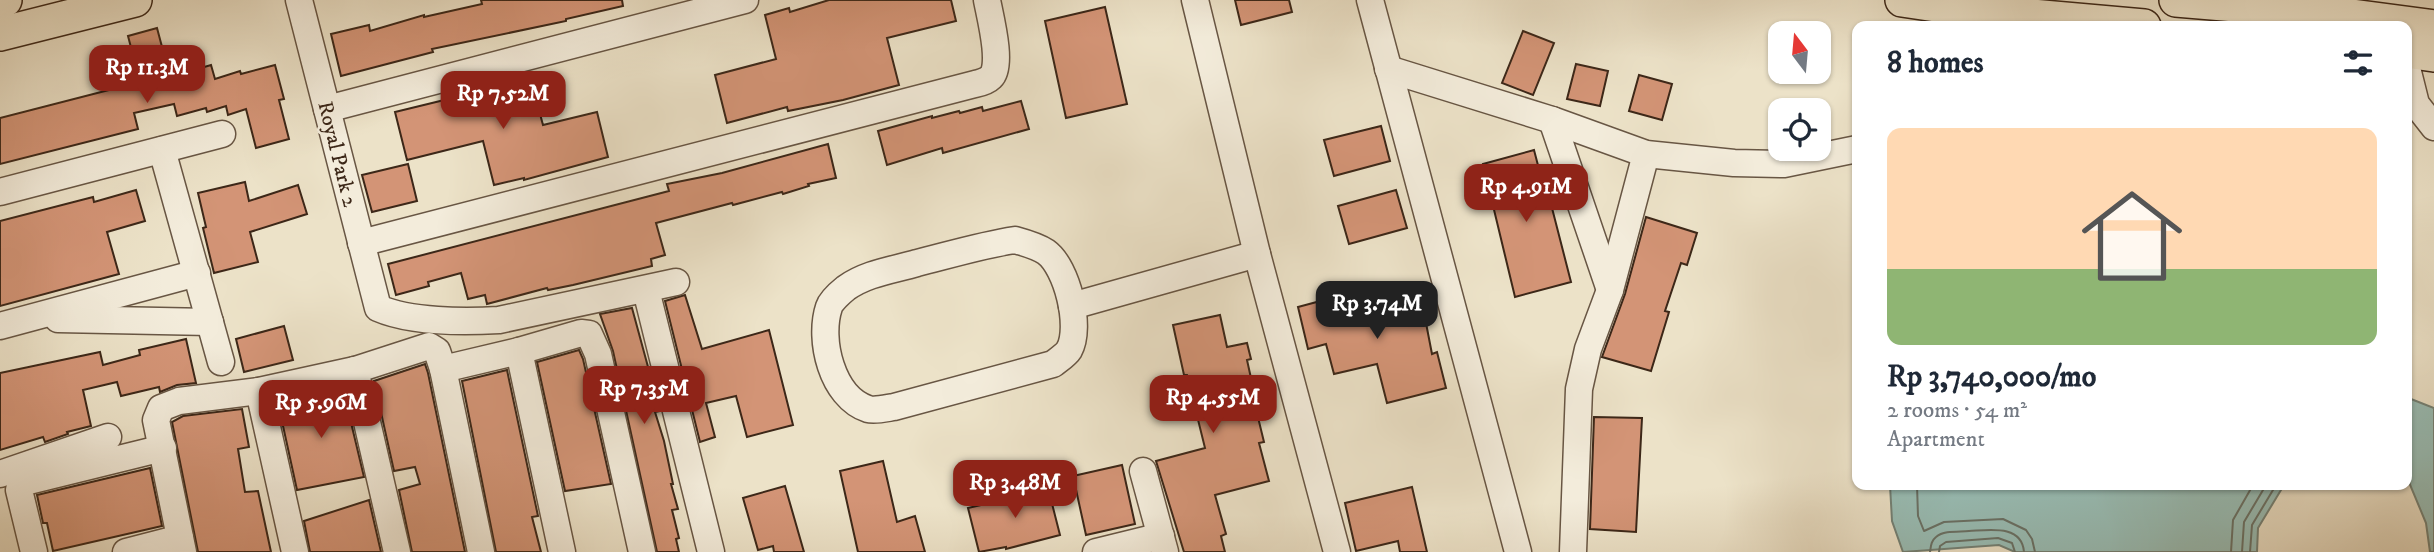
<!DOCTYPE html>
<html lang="en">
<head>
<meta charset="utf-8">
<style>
  :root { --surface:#fff; --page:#f2f2f3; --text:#1f2937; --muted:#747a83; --line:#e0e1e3; --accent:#8f2418 }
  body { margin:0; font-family:"IM FELL DW Pica",serif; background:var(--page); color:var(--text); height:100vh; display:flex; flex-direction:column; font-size:26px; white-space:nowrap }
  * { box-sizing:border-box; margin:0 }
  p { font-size:23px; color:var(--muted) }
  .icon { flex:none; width:38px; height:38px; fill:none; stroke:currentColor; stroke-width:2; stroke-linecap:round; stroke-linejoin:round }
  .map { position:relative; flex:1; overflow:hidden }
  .sheet { position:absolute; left:1852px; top:21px; width:560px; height:469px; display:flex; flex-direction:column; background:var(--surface); border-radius:14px; box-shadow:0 2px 5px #0004 }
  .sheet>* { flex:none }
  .needle { width:46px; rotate:344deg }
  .buttons { position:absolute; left:1768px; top:21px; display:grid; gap:14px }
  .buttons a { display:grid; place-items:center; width:63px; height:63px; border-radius:14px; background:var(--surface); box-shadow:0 2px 5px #0004; font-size:35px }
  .price { position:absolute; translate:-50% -60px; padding:0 16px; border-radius:14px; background:var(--accent); color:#fff; font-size:23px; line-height:46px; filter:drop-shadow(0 2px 4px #0008) }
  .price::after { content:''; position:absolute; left:50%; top:42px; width:21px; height:16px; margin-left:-10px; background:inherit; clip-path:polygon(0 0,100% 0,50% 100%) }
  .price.on { background:#222; color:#fff }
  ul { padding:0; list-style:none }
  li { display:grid; align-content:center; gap:14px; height:371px; padding:0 35px }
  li+li { border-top:2px solid var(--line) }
  li span { display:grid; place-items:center; height:217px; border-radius:14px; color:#555 }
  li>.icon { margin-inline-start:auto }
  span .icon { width:126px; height:126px; fill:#fffc; stroke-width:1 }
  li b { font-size:30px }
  h2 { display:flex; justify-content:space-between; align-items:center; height:84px; padding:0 35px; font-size:30px }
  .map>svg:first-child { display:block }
</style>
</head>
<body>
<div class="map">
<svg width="2434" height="552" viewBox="0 0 2434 552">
  <rect width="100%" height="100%" fill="#ece2c8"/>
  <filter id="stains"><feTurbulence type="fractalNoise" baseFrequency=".00286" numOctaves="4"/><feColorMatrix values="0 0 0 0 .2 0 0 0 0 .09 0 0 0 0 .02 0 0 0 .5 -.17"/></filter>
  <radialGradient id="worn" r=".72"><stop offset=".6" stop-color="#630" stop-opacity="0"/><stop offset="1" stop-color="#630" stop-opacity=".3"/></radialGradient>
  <!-- water -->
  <g fill="#99beb6" stroke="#748277" stroke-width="2">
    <polygon points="2411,399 2434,408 2434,552 2430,552 2426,523 2406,475 2406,404"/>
    <polygon points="1890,485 2284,485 2258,528 2257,552 2015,552 1999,545 1903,552 1892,521"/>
  </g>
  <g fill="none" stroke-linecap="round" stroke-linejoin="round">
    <!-- shore -->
    <g stroke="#6a7267" stroke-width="2">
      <polyline points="1917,485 1918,516 1924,531 1944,522 2003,519 2026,530 2032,539 2035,552"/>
      <path d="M 1930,552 C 1931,546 1931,541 1936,537 C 1944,530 1959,532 1969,531 C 1989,530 2022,524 2024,552"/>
      <polyline points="1939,552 1940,546 1946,542 1998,538 2012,543 2015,552"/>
      <polyline points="2231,552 2233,520 2253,485"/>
      <polyline points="2242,552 2244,522 2266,485"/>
      <polyline points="2250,552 2252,525 2276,485"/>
    </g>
  </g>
  <!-- building -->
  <g fill="#d39476" stroke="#3c2718" stroke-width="2">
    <polygon points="481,0 622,0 623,6 566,19 566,21 432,49 433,52 341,76 331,34 369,25 370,31 424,15 424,17 482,4"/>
    <polygon points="829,0 951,0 956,21 887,38 899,85 843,100 788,111 787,107 727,123 715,75 776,59 765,15 789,8 790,12"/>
    <polygon points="1235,0 1289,0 1292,12 1241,25"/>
    <polygon points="1105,7 1127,104 1066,118 1045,21"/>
    <polygon points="157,28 170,77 211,65 215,79 240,71 241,74 275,65 284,99 279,100 289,139 256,148 246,109 228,115 226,106 207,112 206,108 177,116 174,104 134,113 138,129 0,164 0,118 140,82 128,36"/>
    <polygon points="1523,31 1554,43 1533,95 1502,83"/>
    <polygon points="1576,64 1608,71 1600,106 1567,99"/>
    <polygon points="529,73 543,125 597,112 608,157 524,180 524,178 494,185 483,141 407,160 395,112 473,93 471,88"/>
    <polygon points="1639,75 1672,84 1662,120 1629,111"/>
    <polygon points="1021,101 1029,129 943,153 942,148 887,165 878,131 932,116 932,118 959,111 960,113 982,107 983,111"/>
    <polygon points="1381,126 1390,161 1334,176 1324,140"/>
    <polygon points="828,144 836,178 808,184 809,186 783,194 782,192 733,205 732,203 656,223 665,255 651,259 652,266 573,285 548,290 547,288 487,304 485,295 468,299 461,273 428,282 429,286 396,295 388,264 669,191 667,184 722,173"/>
    <polygon points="1534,150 1540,173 1543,173 1571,282 1515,297 1483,164"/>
    <polygon points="408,164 417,201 372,212 362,175"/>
    <polygon points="245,182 249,201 298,185 307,214 250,232 258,262 214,273 203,228 206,227 198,193"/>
    <polygon points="136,190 145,221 107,232 119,274 0,306 0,221 93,197 94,202"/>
    <polygon points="1396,190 1407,228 1349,244 1338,206"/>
    <polygon points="1646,217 1697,233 1687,265 1681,263 1665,311 1669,312 1651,371 1602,357 1625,294"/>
    <polygon points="1354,292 1358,308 1420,292 1432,354 1437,352 1446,388 1387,403 1377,364 1334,374 1326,344 1308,349 1298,307"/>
    <polygon points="685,295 702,349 769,330 793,425 747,437 736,396 706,403 715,437 700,442 665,301"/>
    <polygon points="632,308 660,411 655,412 664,441 673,484 671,484 678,509 672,510 679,538 676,539 679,552 657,552 613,351 600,314"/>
    <polygon points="1220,315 1227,347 1247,343 1251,359 1247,360 1256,401 1254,401 1264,442 1259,443 1269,481 1215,495 1226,534 1221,536 1225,552 1184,552 1156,461 1205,448 1187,375 1184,375 1173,325"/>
    <polygon points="284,326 293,360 244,372 236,339"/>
    <polygon points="186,339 196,383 177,385 160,392 159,387 121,396 117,382 83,390 91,426 67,432 68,434 45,442 43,437 0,450 0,373 100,352 103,365 140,355 139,350"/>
    <polygon points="579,350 583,359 611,484 565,491 537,362"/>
    <polygon points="425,364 428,373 465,552 412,552 399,490 420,484 415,467 394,471 374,381"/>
    <polygon points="507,370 538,516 532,517 541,552 496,552 462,381"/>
    <polygon points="343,389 364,477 297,490 278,403"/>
    <polygon points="242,409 249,447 238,449 245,492 258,491 271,552 198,552 172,422 183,416"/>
    <polygon points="1594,417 1642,418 1636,532 1590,529"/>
    <polygon points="883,461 897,522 915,516 925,552 858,552 840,471"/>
    <polygon points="1122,465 1135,524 1086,535 1073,476"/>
    <polygon points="150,468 162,526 53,551 47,523 43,523 37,495"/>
    <polygon points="1047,484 1060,535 1006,549 1006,547 979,552 968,508 994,502 993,499"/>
    <polygon points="785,486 804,552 774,552 773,546 758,550 743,498"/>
    <polygon points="1412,487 1427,552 1400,552 1398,541 1356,551 1345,503"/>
    <polygon points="369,500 381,552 310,552 304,521"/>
  </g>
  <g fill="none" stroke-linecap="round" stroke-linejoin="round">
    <!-- minor casing -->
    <g stroke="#685644" stroke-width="29">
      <g id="minor">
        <path d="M 299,0 L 378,308 C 410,322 464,322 499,320 L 676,282"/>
        <polyline points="1195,0 1257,254 1337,552"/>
        <polyline points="1370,0 1518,552"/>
        <polyline points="2406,64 2416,104 2434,127"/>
        <polyline points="1388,69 1552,120 1646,154 1734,163 1784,164 1857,149"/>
        <polyline points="327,109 745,0"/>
        <polyline points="1552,120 1610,290"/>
        <polyline points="162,150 221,362"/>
        <polyline points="0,192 222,134"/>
        <path d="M 1015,240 C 1026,243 1037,246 1046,252 C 1067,267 1082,327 1069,350 C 1066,355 1058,360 1053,364 L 894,407 C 887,408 875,411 868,409 C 832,397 818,340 829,307 C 831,301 841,292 846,288 C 867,273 893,270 917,263 C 949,255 982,245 1015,240 Z"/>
        <path d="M 361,243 L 975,84 C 980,83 987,81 991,77 C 1003,66 990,16 987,0"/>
        <polyline points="646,290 711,552"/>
        <polyline points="1072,306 1257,254"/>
        <polyline points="58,319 210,322"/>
        <polyline points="0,326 197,273"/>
        <polyline points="519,351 562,552"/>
        <polyline points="443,369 519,351 581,333 589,334 598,354 642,552"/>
        <polyline points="355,370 397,552"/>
        <polyline points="259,391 295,552"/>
        <polyline points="1143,471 1165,552"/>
        <polyline points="0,474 108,437"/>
        <polyline points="34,552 19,490 21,483 163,448"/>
        <polyline points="126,552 180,538"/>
        <polyline points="183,552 156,420 161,408 179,401 259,391 355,370 429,346 437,351 443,369 481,552"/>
        <polyline points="1096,552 1161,536"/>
        <polyline points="1573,552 1579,389 1588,349 1610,290 1646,154"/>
      </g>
    </g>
    <!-- major casing -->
    <g stroke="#3c2718" stroke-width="36">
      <g id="major">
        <polyline points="1902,0 1976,11 2144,26"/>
        <polyline points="2176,0 2329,13 2434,27"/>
        <polyline points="0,1 5,0"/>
        <polyline points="0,34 135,0"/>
        <polyline points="2406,51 2434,55"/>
      </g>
    </g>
    <!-- minor -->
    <use href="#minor" stroke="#f3ecdb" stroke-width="26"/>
    <!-- major -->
    <use href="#major" stroke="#ece2c8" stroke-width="33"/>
  </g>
  <g text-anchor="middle" stroke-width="5" stroke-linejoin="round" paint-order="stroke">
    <!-- street labels -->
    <g font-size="21" fill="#3c2718" stroke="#f3ecdb">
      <text transform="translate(338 154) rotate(76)" y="7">Royal Park 2</text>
    </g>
  </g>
  <rect width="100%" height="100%" filter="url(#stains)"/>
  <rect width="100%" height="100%" fill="url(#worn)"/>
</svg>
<div class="buttons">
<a><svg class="needle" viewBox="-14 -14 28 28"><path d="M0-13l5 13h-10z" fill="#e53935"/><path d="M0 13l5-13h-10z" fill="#747a83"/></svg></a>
<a><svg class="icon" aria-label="locate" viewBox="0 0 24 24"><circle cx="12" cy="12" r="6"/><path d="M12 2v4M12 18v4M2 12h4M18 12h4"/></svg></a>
</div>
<b class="price" style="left:147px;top:105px">Rp 11.3M</b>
<b class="price" style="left:503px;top:131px">Rp 7.52M</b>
<b class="price" style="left:1526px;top:224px">Rp 4.91M</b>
<b class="price on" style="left:1377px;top:341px">Rp 3.74M</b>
<b class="price" style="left:644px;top:426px">Rp 7.35M</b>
<b class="price" style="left:1213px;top:435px">Rp 4.55M</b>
<b class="price" style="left:321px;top:440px">Rp 5.96M</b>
<b class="price" style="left:1015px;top:520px">Rp 3.48M</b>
<section class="sheet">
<h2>8 homes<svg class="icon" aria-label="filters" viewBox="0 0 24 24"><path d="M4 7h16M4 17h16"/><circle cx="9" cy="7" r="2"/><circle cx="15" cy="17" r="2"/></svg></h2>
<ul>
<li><span style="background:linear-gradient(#ffd9b3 65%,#8fb573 0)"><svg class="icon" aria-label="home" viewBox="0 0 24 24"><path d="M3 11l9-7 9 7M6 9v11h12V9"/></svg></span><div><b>Rp 3,740,000/mo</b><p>2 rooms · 54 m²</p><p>Apartment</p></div></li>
</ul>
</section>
</div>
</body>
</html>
